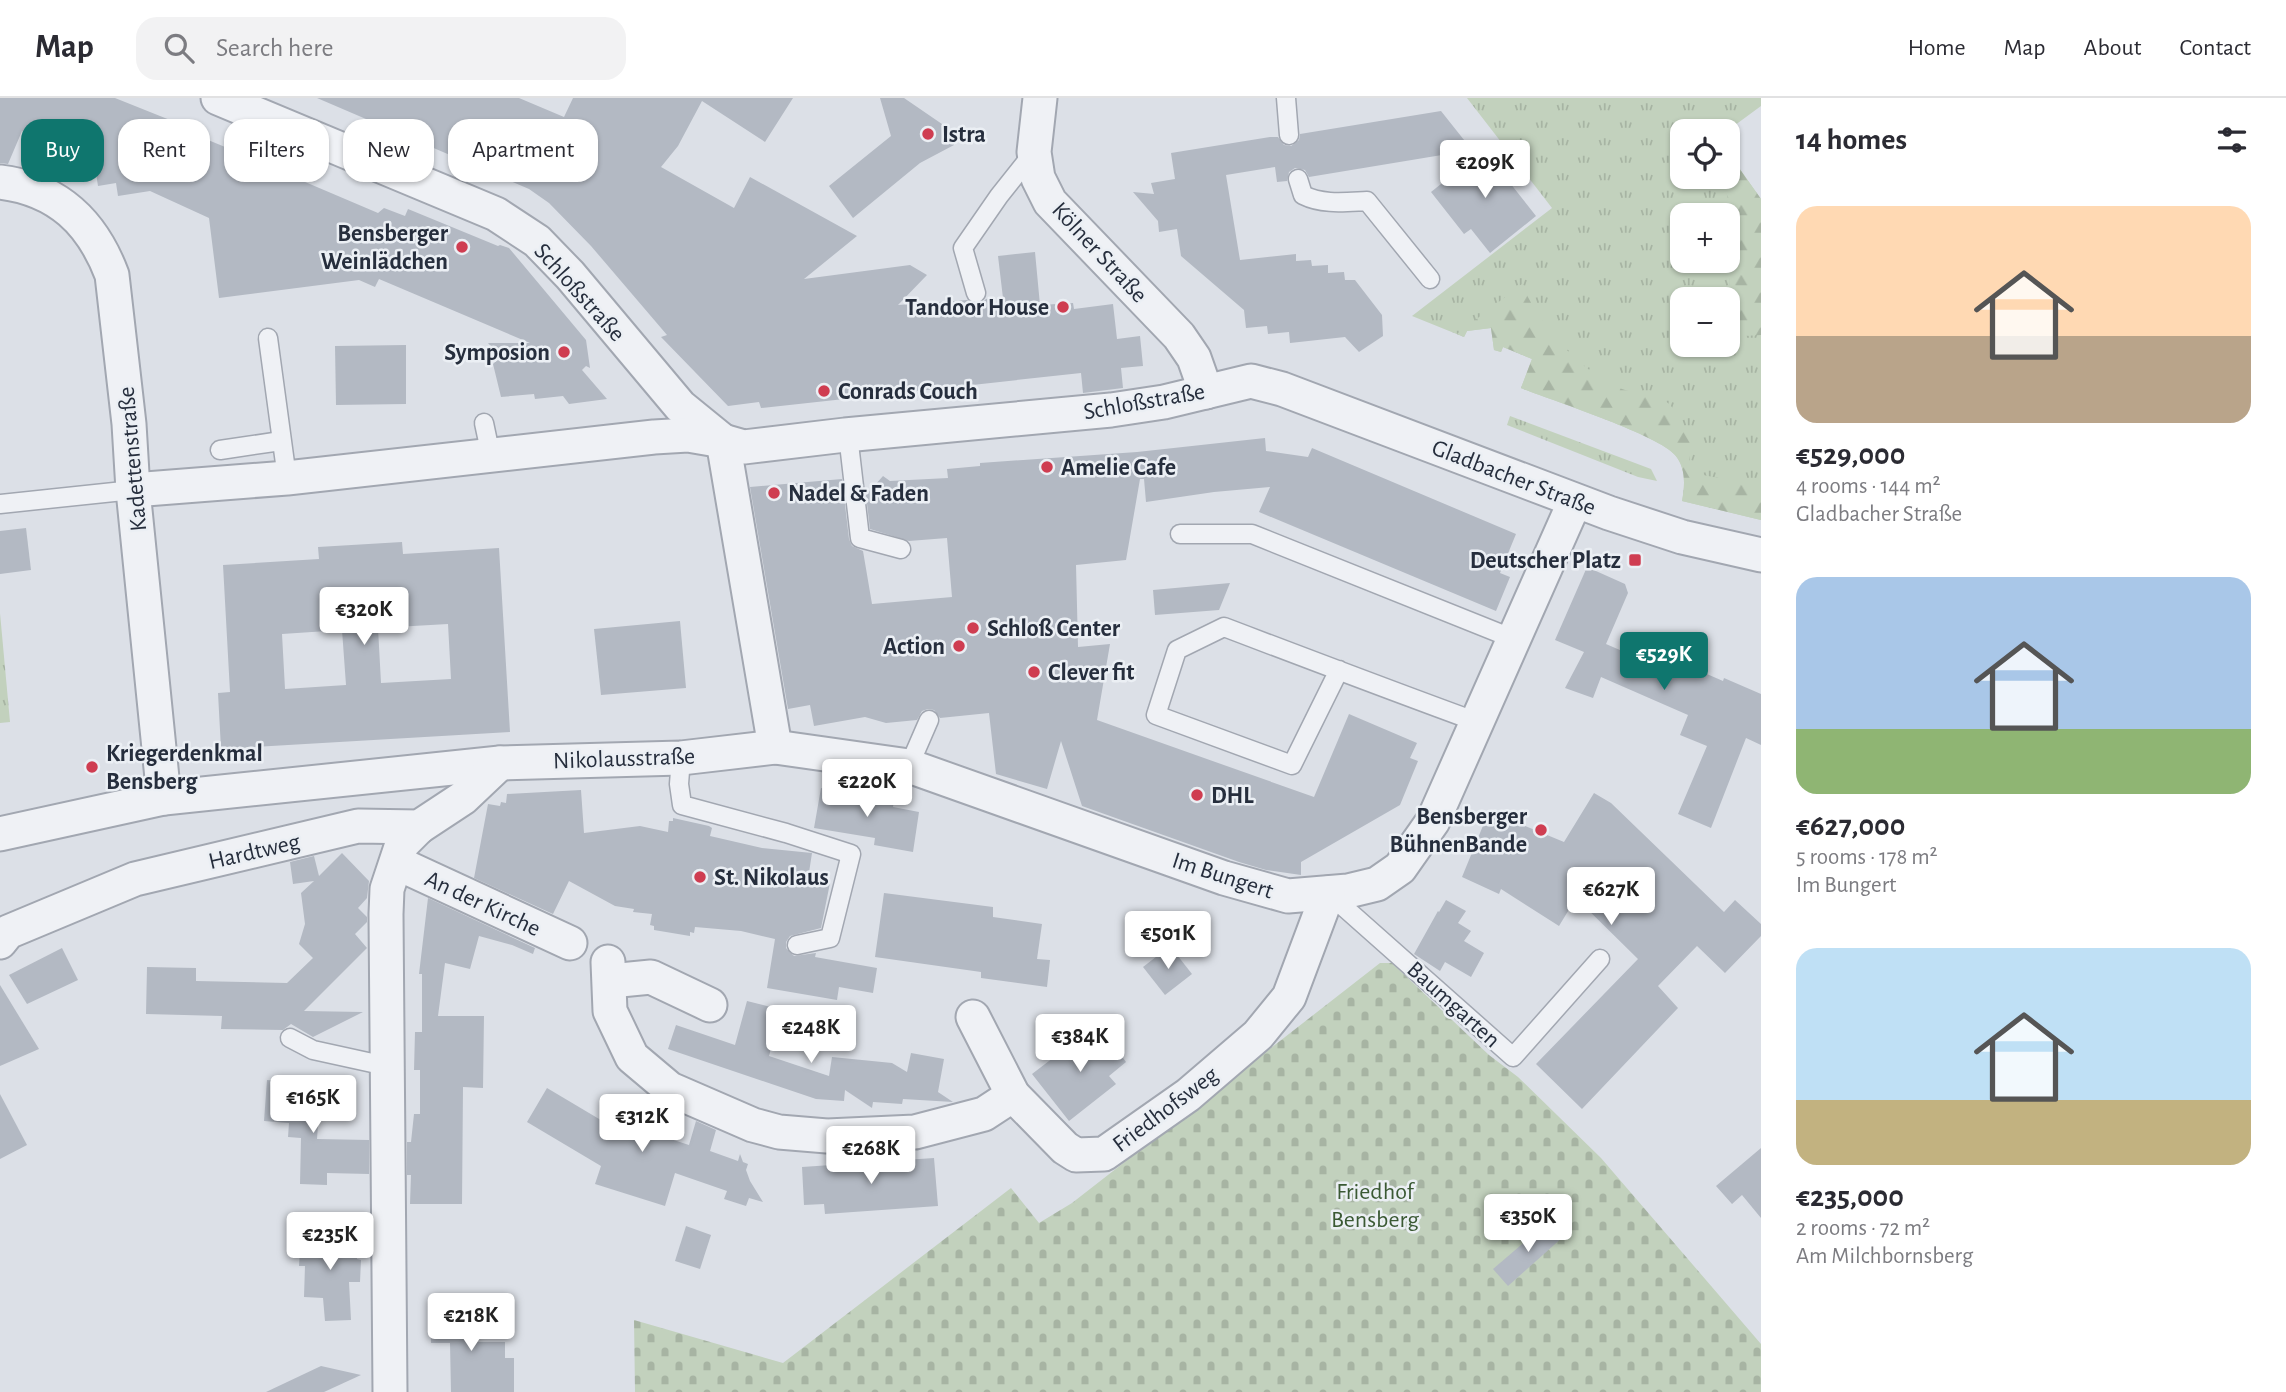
<!DOCTYPE html>
<html lang="en">
<head>
<meta charset="utf-8">
<style>
  :root { --surface:#fff; --page:#f2f2f3; --text:#2b2b33; --muted:#7c7c81; --line:#e1e1e2; --accent:#0f766e }
  body { margin:0; font-family:"Alegreya Sans",sans-serif; background:var(--page); color:var(--text); height:100vh; display:flex; flex-direction:column; font-size:26px; white-space:nowrap }
  * { box-sizing:border-box; margin:0 }
  p { font-size:23px; color:var(--muted) }
  .icon { flex:none; width:38px; height:38px; fill:none; stroke:currentColor; stroke-width:2; stroke-linecap:round; stroke-linejoin:round }
  .map { position:relative; flex:1; overflow:hidden }
  .panel { display:flex; flex-direction:column; background:var(--surface); width:525px }
  .panel>* { flex:none }
  .top-card { position:absolute; left:21px; top:21px; width:665px; height:63px; display:flex; gap:14px }
  .buttons { position:absolute; left:1670px; top:21px; display:grid; gap:14px }
  .buttons a { display:grid; place-items:center; width:70px; height:70px; border-radius:14px; background:var(--surface); box-shadow:0 2px 5px #0004; font-size:35px }
  .price { position:absolute; translate:-50% -60px; padding:0 16px; border-radius:7px; background:#fff; color:#222; font-size:23px; line-height:46px; filter:drop-shadow(0 2px 4px #0008) }
  .price::after { content:''; position:absolute; left:50%; top:42px; width:21px; height:16px; margin-left:-10px; background:inherit; clip-path:polygon(0 0,100% 0,50% 100%) }
  .price.current { background:var(--accent); color:#fff }
  ul { padding:0; list-style:none }
  li { display:grid; align-content:center; gap:14px; height:371px; padding:0 35px }
  li span { display:grid; place-items:center; height:217px; border-radius:21px; color:#555 }
  li>.icon { margin-inline-start:auto }
  span .icon { width:126px; height:126px; fill:#fffc; stroke-width:1 }
  li b { font-size:30px }
  h2 { display:flex; justify-content:space-between; align-items:center; height:84px; padding:0 35px; font-size:30px }
  .tag { padding:0 24px; border-radius:21px; background:var(--surface); box-shadow:0 2px 5px #0004; font-size:24px; line-height:63px }
  .tag.current { background:var(--accent); color:#fff }
  header { display:flex; align-items:center; gap:42px; box-sizing:border-box; height:98px; padding:0 35px; background:var(--surface); border-bottom:2px solid var(--line) }
  header strong { font-size:33px }
  nav { display:flex; gap:38px; margin-inline-start:auto; font-size:24px }
  .search { width:490px; height:63px; background:var(--page); display:flex; align-items:center; gap:18px; box-sizing:border-box; padding:0 24px; border-radius:21px; color:var(--muted); font-size:26px }
  main { display:flex; flex:1; min-height:0 }
  .map>svg:first-child { display:block }
</style>
</head>
<body>
<header>
<strong>Map</strong>
<div class="search"><svg class="icon" aria-label="search" viewBox="0 0 24 24"><circle cx="10" cy="10" r="6"/><path d="M15 15l6 6"/></svg>Search here</div>
<nav><a>Home</a><a>Map</a><a>About</a><a>Contact</a></nav>
</header>
<main>
<div class="map">
<svg width="1761" height="1294" viewBox="0 0 1761 1294">
  <defs>
    <pattern id="grass-tufts" width="24" height="20" patternUnits="userSpaceOnUse" patternTransform="scale(1.75)"><rect width="24" height="20" fill="#c2d1bd"/><path d="M3 7l-1-3M5 7V3M7 7l1-3M15 17l-1-3M17 17v-4M19 17l1-3" fill="none" stroke="#a7b4a3"/></pattern>
    <pattern id="forest-firs" width="22" height="20" patternUnits="userSpaceOnUse" patternTransform="scale(1.75)"><rect width="22" height="20" fill="#c2d1bd"/><path d="M5 1l3.5 6h-7zM16 11l3.5 6h-7z" fill="#a7b4a3"/></pattern>
    <pattern id="cemetery-stones" width="16" height="16" patternUnits="userSpaceOnUse" patternTransform="scale(1.75)"><rect width="16" height="16" fill="#c2d1bd"/><path d="M2 7V4a2 2 0 0 1 4 0v3zM10 15v-3a2 2 0 0 1 4 0v3z" fill="#a7b4a3"/></pattern>
  </defs>
  <rect width="100%" height="100%" fill="#dce0e7"/>
  <!-- grass -->
  <g fill="url(#grass-tufts)" fill-rule="evenodd">
    <path d="M 1467,0 L 1761,0 L 1761,8 L 1727,33 L 1682,33 L 1682,79 L 1727,79 L 1727,53 L 1761,101 L 1761,422 L 1682,403 C 1685,387 1686,370 1675,357 C 1659,337 1551,302 1521,290 L 1532,261 L 1503,249 L 1501,254 L 1494,252 L 1491,230 L 1467,233 L 1464,239 L 1412,218 L 1552,110 ZM 1682,117 L 1727,117 L 1727,163 L 1682,163 ZM 1682,201 L 1727,201 L 1727,247 L 1682,247 Z"/>
    <polygon points="1510,318 1651,371 1657,383 1638,379 1507,327"/>
    <polygon points="0,515 10,624 0,625"/>
  </g>
  <!-- forest -->
  <g fill="url(#forest-firs)">
    <polygon points="1727,53 1761,101 1761,206 1751,212 1761,227 1761,237 1727,239 1726,201 1730,190 1728,103 1724,79 1727,79"/>
    <path d="M 1522,186 C 1538,226 1581,275 1622,291 C 1633,295 1661,299 1668,305 C 1678,314 1685,330 1693,341 L 1687,374 L 1761,388 L 1761,422 L 1682,403 C 1685,387 1686,370 1675,357 C 1659,337 1551,302 1521,290 L 1532,261 L 1503,249 L 1501,254 L 1494,252 L 1491,230 L 1467,233 L 1464,239 L 1457,236 Z"/>
  </g>
  <!-- cemetery -->
  <polygon fill="url(#cemetery-stones)" points="1380,865 1392,865 1489,957 1518,979 1601,1060 1761,1246 1761,1294 635,1294 634,1222 783,1265 1011,1090 1039,1125 1072,1105"/>
  <!-- building -->
  <g fill="#b3b9c3" fill-rule="evenodd">
    <polygon points="0,0 115,0 180,26 179,30 283,73 284,75 378,115 384,110 405,118 408,111 498,148 500,147 509,150 586,242 590,270 586,268 582,272 607,301 569,306 563,298 535,301 534,296 501,299 493,266 500,259 488,245 530,245 379,181 375,189 359,182 219,200 209,120 150,93 118,98 116,85 98,88 94,63 22,33 8,66 0,65"/>
    <polygon points="317,0 519,0 564,19 573,0 793,0 765,44 702,3 678,48 661,69 734,110 750,79 857,138 804,181 910,167 927,177 898,207 967,202 973,206 978,206 988,200 1005,217 998,158 1035,154 1040,207 1073,205 1074,211 1113,206 1117,241 1140,238 1143,268 1121,270 1123,290 1083,295 1081,275 761,310 759,304 728,308 661,239 667,237 591,148 549,105 529,91"/>
    <polygon points="880,0 904,0 958,37 951,41 954,47 920,65 853,120 829,88 891,38"/>
    <polygon points="1441,13 1472,52 1309,79 1305,72 1295,70 1289,74 1287,83 1277,84 1275,69 1226,77 1240,162 1296,156 1296,163 1311,162 1312,168 1328,167 1328,175 1344,174 1345,182 1355,182 1382,217 1383,238 1359,254 1345,239 1290,245 1289,234 1268,236 1267,228 1246,230 1244,212 1181,158 1177,131 1159,134 1158,123 1133,94 1154,96 1151,85 1175,81 1171,55 1270,39 1278,39 1284,47 1291,48 1299,42 1300,36"/>
    <polygon points="1491,46 1517,79 1510,85 1536,118 1490,155 1471,131 1464,136 1431,94"/>
    <polygon points="406,247 406,306 336,307 335,248"/>
    <polygon points="1265,340 1266,353 1308,359 1312,350 1516,436 1500,475 1510,479 1496,513 1259,414 1270,389 1214,394 1146,404 1144,381 1140,381 1126,462 1076,467 1078,549 1110,546 1097,622 1314,699 1349,616 1417,645 1410,660 1418,663 1400,707 1301,764 1301,777 1266,772 1239,764 1082,708 1061,643 1047,691 996,676 989,615 940,620 934,612 928,611 922,613 917,622 886,625 865,619 814,628 810,607 788,611 750,389 842,381 849,441 852,448 863,453 872,506 952,499 947,440 909,443 870,431 866,397 883,378 890,383 948,380 947,371 980,368 980,365 1137,354"/>
    <polygon points="26,430 31,472 0,476 0,433"/>
    <path d="M 402,444 L 403,456 L 499,450 L 510,634 L 221,651 L 218,595 L 230,594 L 223,467 L 319,461 L 318,449 ZM 448,526 L 451,581 L 381,585 L 378,530 ZM 342,532 L 346,587 L 285,591 L 282,536 Z"/>
    <polygon points="1587,469 1625,486 1628,495 1606,546 1659,569 1662,563 1691,576 1693,570 1723,583 1724,580 1761,596 1761,647 1746,640 1711,730 1678,716 1707,648 1680,637 1688,617 1601,579 1593,600 1565,590 1584,554 1555,542"/>
    <polygon points="1230,485 1219,512 1155,517 1153,492"/>
    <polygon points="680,523 686,590 601,597 594,531"/>
    <polygon points="821,690 894,703 893,709 919,714 913,754 874,747 875,740 814,730"/>
    <polygon points="581,692 584,735 640,728 668,734 669,723 673,723 673,720 709,728 712,730 710,738 762,750 812,755 808,781 830,785 821,830 790,838 786,844 786,850 794,858 816,855 815,859 877,870 873,895 839,889 837,902 767,890 775,841 741,833 695,829 694,835 690,834 690,838 654,832 654,828 650,827 652,816 633,814 634,811 615,808 569,783 553,816 474,780 488,706 500,708 501,704 506,705 507,696"/>
    <polygon points="1594,695 1611,705 1724,814 1735,802 1761,826 1761,838 1725,875 1697,848 1658,888 1678,910 1582,1011 1536,966 1638,861 1576,800 1559,828 1501,791 1499,796 1462,779 1489,713 1564,744"/>
    <polygon points="342,755 369,783 367,800 358,810 367,819 367,824 355,836 367,850 304,913 363,914 313,939 291,926 283,932 221,931 222,918 146,916 147,869 196,870 196,883 287,885 313,860 299,846 305,826 301,795 314,783 293,786 290,764 314,758 319,778"/>
    <polygon points="884,795 993,809 993,819 1042,826 1037,861 1050,862 1047,889 981,880 981,874 875,859"/>
    <polygon points="428,800 535,850 533,856 512,847 479,838 470,871 445,865 438,918 484,918 483,990 463,989 462,1106 410,1106 411,1077 407,1077 407,1044 411,1044 414,1016 420,1016 420,972 414,972 415,934 422,934 422,876 419,876"/>
    <polygon points="1446,802 1466,813 1458,825 1471,833 1464,843 1484,855 1471,879 1445,864 1440,873 1414,856 1438,813 1439,814"/>
    <polygon points="1170,848 1192,876 1165,897 1143,869"/>
    <polygon points="62,850 78,882 27,906 9,877"/>
    <polygon points="0,887 39,951 0,968"/>
    <polygon points="747,903 782,912 769,958 829,978 832,959 892,965 907,974 911,955 944,961 938,994 953,1004 903,1001 902,1006 873,1004 872,1010 845,992 844,1003 816,1001 668,951 676,927 735,947"/>
    <polygon points="1104,934 1126,964 1109,978 1116,986 1069,1023 1032,976 1079,940 1086,948"/>
    <polygon points="267,982 308,985 306,1011 319,1013 317,1041 369,1042 369,1076 327,1075 327,1087 300,1086 301,1040 288,1039 289,1025 264,1023"/>
    <polygon points="547,990 621,1034 624,1026 689,1047 696,1023 716,1032 710,1053 738,1063 740,1056 743,1064 748,1066 746,1072 750,1083 763,1104 749,1100 746,1108 724,1101 727,1093 675,1075 665,1108 595,1086 601,1068 527,1024"/>
    <polygon points="0,996 27,1047 0,1061"/>
    <polygon points="1761,1050 1761,1120 1742,1097 1732,1106 1716,1088"/>
    <polygon points="934,1060 938,1108 825,1116 824,1106 804,1107 802,1069"/>
    <polygon points="1549,1123 1563,1139 1508,1188 1493,1171"/>
    <polygon points="686,1128 711,1137 700,1171 675,1163"/>
    <polygon points="301,1136 345,1137 345,1143 357,1144 357,1161 361,1162 360,1184 349,1184 351,1222 325,1223 323,1200 304,1199 305,1168 299,1168"/>
    <polygon points="469,1196 469,1244 505,1244 505,1260 514,1260 514,1294 451,1294 450,1245 431,1245 430,1214"/>
    <polygon points="321,1268 361,1277 324,1294 266,1294"/>
  </g>
  <g fill="none" stroke-linecap="round" stroke-linejoin="round">
    <!-- lane casing -->
    <g stroke="#a2a7b1" stroke-width="21">
      <g id="lane">
        <polyline points="1286,0 1289,37"/>
        <path d="M 1298,81 L 1303,97 C 1323,107 1345,104 1367,103 L 1430,181"/>
        <polyline points="976,195 963,150 999,98 1034,54"/>
        <polyline points="268,240 287,380"/>
        <polyline points="484,325 491,358"/>
        <polyline points="848,337 860,440 901,451"/>
        <polyline points="220,352 281,343"/>
        <polyline points="0,406 133,392"/>
        <polyline points="1180,436 1252,436 1514,541"/>
        <path d="M 1339,572 L 1292,667 L 1156,617 L 1177,552 L 1224,529 C 1308,561 1392,593 1477,624"/>
        <polyline points="681,660 679,686 682,707 786,735 851,756 830,840 797,847"/>
        <polyline points="909,668 929,622"/>
        <polyline points="1328,795 1513,959 1600,861"/>
        <polyline points="290,940 313,952 386,968"/>
      </g>
    </g>
    <!-- street casing -->
    <g stroke="#a2a7b1" stroke-width="37">
      <g id="street">
        <polyline points="218,0 496,116 537,143 570,177 680,308 723,343"/>
        <polyline points="1040,0 1034,54 1038,80 1050,104 1179,238 1194,260 1206,294"/>
        <path d="M 0,84 C 58,91 92,124 112,177 L 129,326 L 133,392 L 164,700"/>
        <polyline points="723,343 775,649"/>
        <polyline points="133,392 287,380 654,339 688,337 723,343 744,349 845,337 1111,312 1164,304 1251,283 1282,291 1609,415 1682,439 1761,457"/>
        <polyline points="0,736 164,700 500,665 681,660 775,649 909,668 1224,780 1288,798 1348,793 1377,786 1400,770 1433,723 1575,403"/>
        <polyline points="397,765 570,845"/>
        <polyline points="0,844 8,834 135,781 358,728 419,729 463,700 500,665"/>
        <polyline points="608,864 610,913 632,959 670,991 753,1027 779,1034 827,1038 915,1034 984,1016 1013,997"/>
        <polyline points="610,883 651,879 710,907"/>
        <polyline points="973,919 1013,997 1065,1050 1076,1057 1104,1056 1188,997 1258,937 1289,899 1328,795"/>
        <polyline points="390,1294 386,816 387,791 402,746 419,729"/>
      </g>
    </g>
    <!-- lane -->
    <use href="#lane" stroke="#eff1f5" stroke-width="18"/>
    <!-- street -->
    <use href="#street" stroke="#eff1f5" stroke-width="33"/>
  </g>
  <!-- markers -->
  <g fill="#cf3d51" stroke="#ebeff4" stroke-width="2.5">
    <circle cx="928" cy="36" r="7"/>
    <circle cx="462" cy="149" r="7"/>
    <circle cx="1063" cy="209" r="7"/>
    <circle cx="564" cy="254" r="7"/>
    <circle cx="824" cy="293" r="7"/>
    <circle cx="1047" cy="369" r="7"/>
    <circle cx="774" cy="395" r="7"/>
    <rect x="1628" y="455" width="14" height="14" rx="3.5"/>
    <circle cx="973" cy="530" r="7"/>
    <circle cx="959" cy="548" r="7"/>
    <circle cx="1034" cy="574" r="7"/>
    <circle cx="92" cy="669" r="7"/>
    <circle cx="1197" cy="697" r="7"/>
    <circle cx="1541" cy="732" r="7"/>
    <circle cx="700" cy="779" r="7"/>
  </g>
  <g text-anchor="middle" stroke-width="5" stroke-linejoin="round" paint-order="stroke">
    <!-- poi labels -->
    <g font-size="24" font-weight="bold" fill="#262e3d" stroke="#ebeff4" text-anchor="start">
      <text x="942" y="44">Istra</text>
      <text x="448" y="143" text-anchor="end">Bensberger<tspan x="448" dy="28">Weinlädchen</tspan></text>
      <text x="1049" y="217" text-anchor="end">Tandoor House</text>
      <text x="550" y="262" text-anchor="end">Symposion</text>
      <text x="838" y="301">Conrads Couch</text>
      <text x="1061" y="377">Amelie Cafe</text>
      <text x="788" y="403">Nadel &amp; Faden</text>
      <text x="1621" y="470" text-anchor="end">Deutscher Platz</text>
      <text x="987" y="538">Schloß Center</text>
      <text x="945" y="556" text-anchor="end">Action</text>
      <text x="1048" y="582">Clever fit</text>
      <text x="106" y="663">Kriegerdenkmal<tspan x="106" dy="28">Bensberg</tspan></text>
      <text x="1211" y="705">DHL</text>
      <text x="1527" y="726" text-anchor="end">Bensberger<tspan x="1527" dy="28">BühnenBande</tspan></text>
      <text x="714" y="787">St. Nikolaus</text>
    </g>
    <!-- street labels -->
    <g font-size="24" fill="#262e3d" stroke="#ebeff4">
      <text transform="translate(1100 154) rotate(47)" y="8">Kölner Straße</text>
      <text transform="translate(580 194) rotate(48)" y="8">Schloßstraße</text>
      <text transform="translate(1144 303) rotate(-10)" y="8">Schloßstraße</text>
      <text transform="translate(132 361) rotate(-95)" y="8">Kadettenstraße</text>
      <text transform="translate(1514 379) rotate(21)" y="8">Gladbacher Straße</text>
      <text transform="translate(624 660) rotate(-2)" y="8">Nikolausstraße</text>
      <text transform="translate(254 753) rotate(-13)" y="8">Hardtweg</text>
      <text transform="translate(1223 777) rotate(18)" y="8">Im Bungert</text>
      <text transform="translate(483 805) rotate(25)" y="8">An der Kirche</text>
      <text transform="translate(1454 906) rotate(42)" y="8">Baumgarten</text>
      <text transform="translate(1165 1011) rotate(-37)" y="8">Friedhofsweg</text>
    </g>
    <!-- park labels -->
    <g font-size="24" fill="#3a5933" stroke="#ebeff4">
      <text x="1375" y="1101">Friedhof<tspan x="1375" dy="28">Bensberg</tspan></text>
    </g>
  </g>
</svg>
<div class="buttons">
<a><svg class="icon" aria-label="locate" viewBox="0 0 24 24"><circle cx="12" cy="12" r="6"/><path d="M12 2v4M12 18v4M2 12h4M18 12h4"/></svg></a>
<a>+</a>
<a>−</a>
</div>
<b class="price" style="left:1485px;top:102px">€209K</b>
<b class="price" style="left:364px;top:549px">€320K</b>
<b class="price current" style="left:1664px;top:594px">€529K</b>
<b class="price" style="left:867px;top:721px">€220K</b>
<b class="price" style="left:1611px;top:829px">€627K</b>
<b class="price" style="left:1168px;top:873px">€501K</b>
<b class="price" style="left:811px;top:967px">€248K</b>
<b class="price" style="left:1080px;top:976px">€384K</b>
<b class="price" style="left:313px;top:1037px">€165K</b>
<b class="price" style="left:642px;top:1056px">€312K</b>
<b class="price" style="left:871px;top:1088px">€268K</b>
<b class="price" style="left:1528px;top:1156px">€350K</b>
<b class="price" style="left:330px;top:1174px">€235K</b>
<b class="price" style="left:471px;top:1255px">€218K</b>
<div class="top-card">
<a class="tag current">Buy</a>
<a class="tag">Rent</a>
<a class="tag">Filters</a>
<a class="tag">New</a>
<a class="tag">Apartment</a>
</div>
</div>
<section class="panel">
<h2>14 homes<svg class="icon" aria-label="filters" viewBox="0 0 24 24"><path d="M4 7h16M4 17h16"/><circle cx="9" cy="7" r="2"/><circle cx="15" cy="17" r="2"/></svg></h2>
<ul>
<li><span style="background:linear-gradient(#ffd9b3 60%,#b9a48a 0)"><svg class="icon" aria-label="home" viewBox="0 0 24 24"><path d="M3 11l9-7 9 7M6 9v11h12V9"/></svg></span><div><b>€529,000</b><p>4 rooms · 144 m²</p><p>Gladbacher Straße</p></div></li>
<li><span style="background:linear-gradient(#a9c7e8 70%,#8fb573 0)"><svg class="icon" aria-label="home" viewBox="0 0 24 24"><path d="M3 11l9-7 9 7M6 9v11h12V9"/></svg></span><div><b>€627,000</b><p>5 rooms · 178 m²</p><p>Im Bungert</p></div></li>
<li><span style="background:linear-gradient(#bfe0f5 70%,#c2b280 0)"><svg class="icon" aria-label="home" viewBox="0 0 24 24"><path d="M3 11l9-7 9 7M6 9v11h12V9"/></svg></span><div><b>€235,000</b><p>2 rooms · 72 m²</p><p>Am Milchbornsberg</p></div></li>
</ul>
</section>
</main>
</body>
</html>
